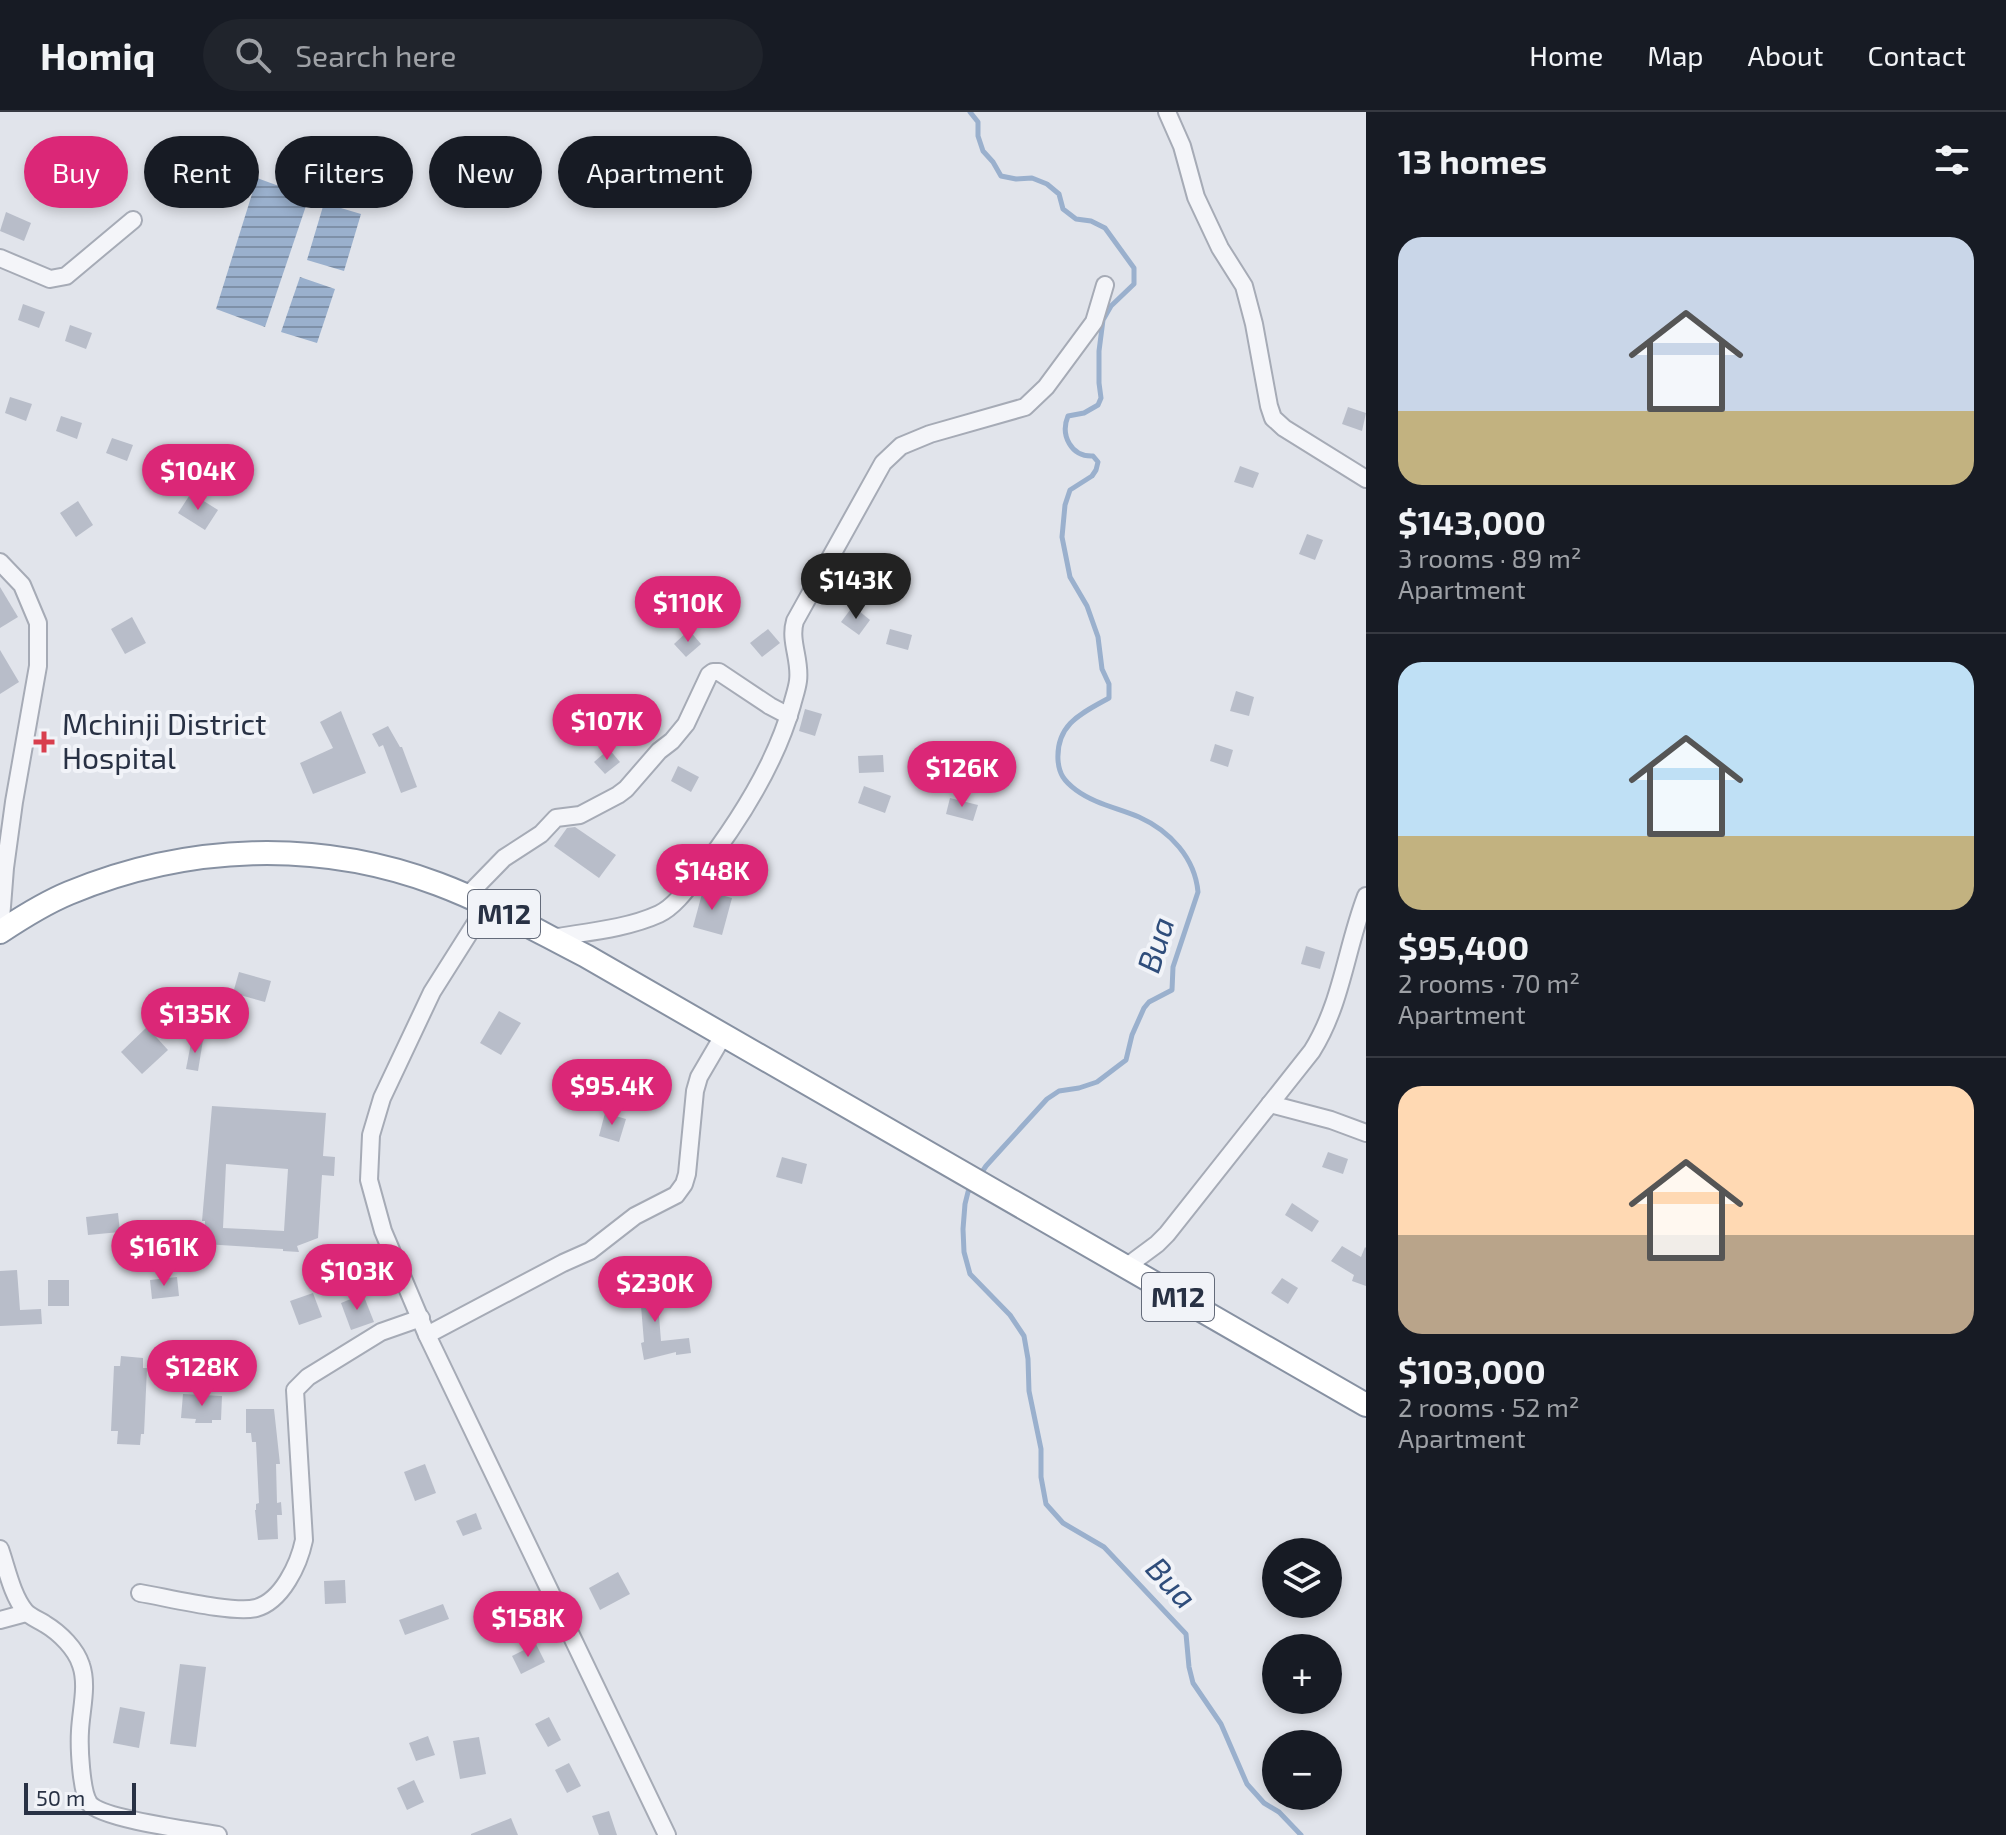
<!DOCTYPE html>
<html lang="en">
<head>
<meta charset="utf-8">
<style>
  :root { --surface:#171b24; --page:#20242c; --text:#f1f3f6; --muted:#9ea1a6; --line:#363941; --accent:#db2777 }
  body { margin:0; font-family:"Exo 2",sans-serif; background:var(--page); color:var(--text); height:100vh; display:flex; flex-direction:column; font-size:30px; white-space:nowrap }
  * { box-sizing:border-box; margin:0 }
  p { font-size:26px; color:var(--muted) }
  .icon { flex:none; width:44px; height:44px; fill:none; stroke:currentColor; stroke-width:2; stroke-linecap:round; stroke-linejoin:round }
  .map { position:relative; flex:1; overflow:hidden }
  .side { display:flex; flex-direction:column; background:var(--surface); width:640px }
  .side>* { flex:none }
  .banner { position:absolute; left:24px; top:24px; width:760px; height:72px; display:flex; gap:16px }
  .tools { position:absolute; left:1262px; top:1426px; display:grid; gap:16px }
  .tools a { display:grid; place-items:center; width:80px; height:80px; border-radius:50%; background:var(--surface); box-shadow:0 4px 12px #0003; font-size:40px }
  .scale { position:absolute; left:24px; bottom:20px; width:112px; box-sizing:border-box; padding-left:8px; border:4px solid #283144; border-top:0; font-size:22px; line-height:28px; white-space:nowrap; color:#283144; -webkit-text-stroke:6px #f1f3f8; paint-order:stroke }
  .price { position:absolute; translate:-50% -68px; padding:0 18px; border-radius:28px; background:var(--accent); color:#fff; font-size:26px; line-height:52px; filter:drop-shadow(0 2px 4px #0008) }
  .price::after { content:''; position:absolute; left:50%; top:48px; width:24px; height:18px; margin-left:-12px; background:inherit; clip-path:polygon(0 0,100% 0,50% 100%) }
  .price.current { background:#222; color:#fff }
  ul { padding:0; list-style:none }
  li { display:grid; align-content:center; gap:16px; height:424px; padding:0 32px }
  li+li { border-top:2px solid var(--line) }
  li span { display:grid; place-items:center; height:248px; border-radius:24px; color:#555 }
  li>.icon { margin-inline-start:auto }
  span .icon { width:144px; height:144px; fill:#fffc; stroke-width:1 }
  li b { font-size:34px }
  h2 { display:flex; justify-content:space-between; align-items:center; height:96px; padding:0 32px; font-size:34px }
  .tag { padding:0 28px; border-radius:36px; background:var(--surface); box-shadow:0 4px 12px #0003; font-size:28px; line-height:72px }
  .tag.current { background:var(--accent); color:#fff }
  header { display:flex; align-items:center; gap:48px; box-sizing:border-box; height:112px; padding:0 40px; background:var(--surface); border-bottom:2px solid var(--line) }
  header strong { font-size:38px }
  nav { display:flex; gap:44px; margin-inline-start:auto; font-size:28px }
  .search { width:560px; height:72px; background:var(--page); display:flex; align-items:center; gap:20px; box-sizing:border-box; padding:0 28px; border-radius:44px; color:var(--muted); font-size:30px }
  main { display:flex; flex:1; min-height:0 }
  .map>svg:first-child { display:block }
</style>
</head>
<body>
<header>
<strong>Homiq</strong>
<div class="search"><svg class="icon" aria-label="search" viewBox="0 0 24 24"><circle cx="10" cy="10" r="6"/><path d="M15 15l6 6"/></svg>Search here</div>
<nav><a>Home</a><a>Map</a><a>About</a><a>Contact</a></nav>
</header>
<main>
<div class="map">
<svg width="1366" height="1723" viewBox="0 0 1366 1723">
  <defs>
    <pattern id="water-rules" width="6" height="5" patternUnits="userSpaceOnUse" patternTransform="scale(2)"><rect width="6" height="5" fill="#9ab0cd"/><path d="M0 2.5h6" fill="none" stroke="#7e90a8"/></pattern>
  </defs>
  <rect width="100%" height="100%" fill="#e1e4eb"/>
  <!-- water -->
  <g fill="url(#water-rules)">
    <polygon points="257,66 309,85 265,215 216,197"/>
    <polygon points="324,91 361,102 344,159 307,148"/>
    <polygon points="300,165 335,177 317,231 281,220"/>
  </g>
  <g fill="none" stroke-linecap="round" stroke-linejoin="round">
    <!-- stream -->
    <g stroke="#9ab0cd" stroke-width="5">
      <path d="M 970,0 L 978,10 L 978,24 L 983,39 L 993,50 L 1001,64 L 1016,67 L 1032,66 L 1047,72 L 1059,82 L 1063,97 L 1076,107 L 1091,109 L 1105,116 L 1134,156 L 1134,172 L 1111,194 L 1103,208 L 1099,239 L 1099,271 L 1101,286 L 1098,293 L 1084,301 L 1068,304 C 1060,323 1071,345 1093,344 L 1098,350 L 1096,358 L 1092,364 L 1070,378 L 1065,393 L 1062,425 L 1070,465 L 1087,494 L 1098,525 L 1102,557 L 1109,572 L 1109,586 C 1082,601 1056,612 1058,648 C 1059,662 1064,669 1076,678 C 1095,692 1118,696 1139,705 C 1170,719 1195,746 1198,780 L 1173,855 L 1172,878 L 1149,890 L 1144,896 L 1132,923 L 1126,948 L 1097,970 L 1079,976 L 1059,979 L 1047,987 L 986,1054 L 980,1063"/>
      <polyline points="972,1074 968,1080 965,1092 963,1117 964,1140 970,1162 1010,1203 1024,1224 1028,1247 1029,1279 1041,1337 1041,1365 1046,1392 1063,1411 1104,1435 1186,1522 1189,1555 1193,1571 1221,1612 1247,1672 1264,1691 1279,1700 1301,1723"/>
    </g>
  </g>
  <!-- building -->
  <g fill="#b8bdc9" fill-rule="evenodd">
    <polygon points="6,100 31,111 24,129 0,119"/>
    <polygon points="23,192 45,200 39,216 18,208"/>
    <polygon points="70,213 92,221 86,237 65,229"/>
    <polygon points="10,285 32,292 26,309 5,301"/>
    <polygon points="1348,295 1366,301 1362,319 1342,312"/>
    <polygon points="61,304 82,311 77,327 56,319"/>
    <polygon points="112,326 133,333 127,349 106,341"/>
    <polygon points="1240,354 1259,361 1253,376 1234,370"/>
    <polygon points="191,381 218,398 205,418 178,401"/>
    <polygon points="78,389 93,413 76,425 60,401"/>
    <polygon points="1307,422 1323,428 1315,448 1299,442"/>
    <polygon points="0,475 18,505 0,516"/>
    <polygon points="853,494 870,508 859,523 841,510"/>
    <polygon points="132,505 146,531 125,542 111,517"/>
    <polygon points="768,517 780,531 762,545 750,531"/>
    <polygon points="890,517 912,523 908,538 886,532"/>
    <polygon points="689,518 701,532 686,545 674,532"/>
    <polygon points="0,538 19,570 0,582"/>
    <polygon points="1236,579 1254,585 1249,604 1230,599"/>
    <polygon points="805,597 822,602 815,624 799,619"/>
    <polygon points="341,599 366,661 313,682 300,651 333,636 320,610"/>
    <polygon points="388,614 400,635 402,635 417,675 401,681 383,633 379,635 372,622"/>
    <polygon points="1215,632 1233,638 1228,655 1210,649"/>
    <polygon points="609,637 620,650 605,662 594,650"/>
    <polygon points="883,643 884,660 859,661 858,644"/>
    <polygon points="678,654 699,665 691,680 671,669"/>
    <polygon points="864,674 891,684 885,701 858,691"/>
    <polygon points="950,686 978,693 973,709 946,702"/>
    <polygon points="575,715 616,743 599,766 554,734 567,716"/>
    <polygon points="703,778 732,786 722,823 693,815"/>
    <polygon points="1306,834 1325,840 1320,857 1301,852"/>
    <polygon points="239,860 271,869 265,890 233,881"/>
    <polygon points="499,899 521,911 501,943 480,931"/>
    <polygon points="147,915 168,938 142,962 121,940"/>
    <polygon points="192,926 203,928 198,959 186,957"/>
    <path d="M 212,994 L 326,1001 L 323,1044 L 335,1045 L 334,1064 L 322,1063 L 318,1126 L 297,1134 L 299,1140 L 283,1139 L 283,1137 L 204,1132 L 205,1109 L 202,1109 ZM 226,1052 L 288,1057 L 284,1119 L 223,1116 Z"/>
    <polygon points="605,1001 626,1007 619,1030 599,1024"/>
    <polygon points="1328,1040 1348,1047 1343,1062 1322,1055"/>
    <polygon points="782,1045 807,1052 802,1072 776,1065"/>
    <polygon points="1292,1091 1319,1109 1312,1120 1285,1103"/>
    <polygon points="118,1101 120,1120 88,1123 86,1105"/>
    <polygon points="1342,1134 1361,1145 1365,1135 1366,1136 1366,1174 1352,1169 1354,1163 1331,1149"/>
    <polygon points="17,1158 20,1198 41,1197 42,1212 0,1214 0,1159"/>
    <polygon points="648,1162 656,1191 658,1191 661,1229 689,1226 691,1241 676,1243 676,1240 644,1248 641,1231 644,1230 640,1182 636,1183 631,1167"/>
    <polygon points="177,1165 179,1184 152,1187 150,1168"/>
    <polygon points="1282,1166 1298,1176 1288,1192 1271,1181"/>
    <rect x="48" y="1168" width="21" height="26"/>
    <polygon points="313,1181 322,1205 299,1213 290,1189"/>
    <polygon points="363,1182 374,1210 351,1218 341,1191"/>
    <polygon points="121,1244 143,1246 143,1256 147,1256 144,1322 141,1322 140,1333 117,1332 118,1319 111,1319 114,1254 120,1254"/>
    <polygon points="183,1282 222,1284 221,1308 212,1308 212,1311 195,1311 196,1307 181,1306"/>
    <polygon points="246,1297 274,1297 280,1352 276,1352 277,1391 281,1390 282,1403 277,1403 278,1427 258,1428 255,1398 256,1398 256,1392 259,1391 256,1330 252,1330 251,1321 246,1321"/>
    <polygon points="425,1352 436,1381 415,1389 404,1360"/>
    <polygon points="476,1401 482,1417 463,1424 456,1409"/>
    <polygon points="618,1460 630,1482 600,1498 589,1476"/>
    <polygon points="345,1468 346,1491 325,1492 324,1469"/>
    <polygon points="443,1492 449,1507 405,1523 399,1508"/>
    <polygon points="536,1532 545,1550 521,1562 512,1544"/>
    <polygon points="180,1552 206,1555 196,1635 170,1632"/>
    <polygon points="120,1595 145,1600 139,1636 113,1631"/>
    <polygon points="549,1605 561,1628 548,1635 535,1612"/>
    <polygon points="428,1624 435,1643 416,1649 409,1631"/>
    <polygon points="479,1625 486,1662 460,1667 453,1629"/>
    <polygon points="569,1651 581,1674 567,1681 555,1658"/>
    <polygon points="414,1668 424,1690 407,1698 397,1676"/>
    <polygon points="609,1699 617,1723 599,1723 592,1704"/>
    <polygon points="511,1706 518,1723 471,1723 471,1722"/>
  </g>
  <g fill="none" stroke-linecap="round" stroke-linejoin="round">
    <!-- minor casing -->
    <g stroke="#a6abb6" stroke-width="20">
      <g id="minor">
        <polyline points="1167,0 1182,34 1196,85 1220,136 1244,174 1254,212 1269,294 1273,306 1284,316 1366,367"/>
        <polyline points="0,146 50,167 66,164 133,108"/>
        <polyline points="0,450 22,473 38,511 38,554 14,690 5,756 0,820"/>
        <polyline points="467,784 504,746 541,722 556,706 580,703 618,683 626,677 659,639 672,629 686,612 709,563 713,560 719,560 770,594 789,604"/>
        <polyline points="487,793 432,880 382,986 371,1023 369,1068 383,1119 427,1223 667,1723"/>
        <path d="M 551,826 C 586,820 626,817 659,802 C 674,795 687,777 697,764 C 736,714 775,654 792,593 C 794,585 797,577 798,569 C 801,548 789,529 795,509 L 883,351 L 901,334 L 930,322 L 1025,295 L 1046,275 L 1094,210 L 1105,173"/>
        <polyline points="1270,992 1331,1008 1366,1021"/>
        <path d="M 1126,1155 L 1157,1132 L 1167,1122 L 1312,939 C 1342,891 1346,836 1366,784"/>
        <polyline points="427,1223 563,1151 590,1139 635,1104 676,1083 684,1072 687,1062 695,979 699,965 723,924"/>
        <path d="M 0,1437 C 7,1457 12,1483 25,1499 C 30,1505 39,1508 45,1512 C 60,1521 76,1537 81,1553 C 88,1573 81,1598 80,1619 C 79,1635 81,1679 89,1691 C 101,1707 195,1719 218,1723"/>
        <path d="M 140,1481 C 165,1485 234,1502 256,1496 C 282,1489 299,1452 304,1428 L 295,1278 L 308,1265 L 381,1220 L 421,1206"/>
        <polyline points="0,1508 26,1501"/>
      </g>
    </g>
    <!-- highway casing -->
    <g stroke="#8791a2" stroke-width="26">
      <path id="highway" d="M 0,820 C 21,806 45,791 69,781 C 187,732 318,727 438,772 C 489,791 537,819 586,844 L 1366,1293"/>
    </g>
    <!-- minor -->
    <use href="#minor" stroke="#f4f5f9" stroke-width="16"/>
    <!-- highway -->
    <use href="#highway" stroke="#fff" stroke-width="22"/>
  </g>
  <!-- markers -->
  <path fill="#d83e4d" stroke="#f1f3f8" stroke-width="3" d="M40 618h8v8h8v8h-8v8h-8v-8h-8v-8h8z"/>
  <g text-anchor="middle" stroke-width="8" stroke-linejoin="round" paint-order="stroke">
    <!-- shield labels -->
    <g fill="#f1f3f8" stroke="#646b7a" stroke-width="2">
      <rect x="468" y="778" width="72" height="48" rx="6"/>
      <rect x="1142" y="1161" width="72" height="48" rx="6"/>
    </g>
    <g font-size="28" font-weight="bold" fill="#283144">
      <text x="504" y="812">M12</text>
      <text x="1178" y="1195">M12</text>
    </g>
    <!-- poi labels -->
    <g font-size="30" fill="#283144" stroke="#f1f3f8" text-anchor="start">
      <text x="62" y="623">Mchinji District<tspan x="62" dy="34">Hospital</tspan></text>
    </g>
    <!-- water labels -->
    <g font-size="32" font-style="italic" fill="#2f4d7b" stroke="#f1f3f8">
      <text transform="translate(1156 833) rotate(-73)" y="11">Bua</text>
      <text transform="translate(1171 1471) rotate(47)" y="11">Bua</text>
    </g>
  </g>
</svg>
<div class="tools">
<a><svg class="icon" aria-label="layers" viewBox="0 0 24 24"><path d="M12 4l9 5-9 5-9-5zM3 14l9 5 9-5"/></svg></a>
<a>+</a>
<a>−</a>
</div>
<div class="scale">50 m</div>
<b class="price" style="left:198px;top:400px">$104K</b>
<b class="price current" style="left:856px;top:509px">$143K</b>
<b class="price" style="left:688px;top:532px">$110K</b>
<b class="price" style="left:607px;top:650px">$107K</b>
<b class="price" style="left:962px;top:697px">$126K</b>
<b class="price" style="left:712px;top:800px">$148K</b>
<b class="price" style="left:195px;top:943px">$135K</b>
<b class="price" style="left:612px;top:1015px">$95.4K</b>
<b class="price" style="left:164px;top:1176px">$161K</b>
<b class="price" style="left:357px;top:1200px">$103K</b>
<b class="price" style="left:655px;top:1212px">$230K</b>
<b class="price" style="left:202px;top:1296px">$128K</b>
<b class="price" style="left:528px;top:1547px">$158K</b>
<div class="banner">
<a class="tag current">Buy</a>
<a class="tag">Rent</a>
<a class="tag">Filters</a>
<a class="tag">New</a>
<a class="tag">Apartment</a>
</div>
</div>
<section class="side">
<h2>13 homes<svg class="icon" aria-label="filters" viewBox="0 0 24 24"><path d="M4 7h16M4 17h16"/><circle cx="9" cy="7" r="2"/><circle cx="15" cy="17" r="2"/></svg></h2>
<ul>
<li><span style="background:linear-gradient(#c9d6e8 70%,#c2b280 0)"><svg class="icon" aria-label="home" viewBox="0 0 24 24"><path d="M3 11l9-7 9 7M6 9v11h12V9"/></svg></span><div><b>$143,000</b><p>3 rooms · 89 m²</p><p>Apartment</p></div></li>
<li><span style="background:linear-gradient(#bfe0f5 70%,#c2b280 0)"><svg class="icon" aria-label="home" viewBox="0 0 24 24"><path d="M3 11l9-7 9 7M6 9v11h12V9"/></svg></span><div><b>$95,400</b><p>2 rooms · 70 m²</p><p>Apartment</p></div></li>
<li><span style="background:linear-gradient(#ffd9b3 60%,#b9a48a 0)"><svg class="icon" aria-label="home" viewBox="0 0 24 24"><path d="M3 11l9-7 9 7M6 9v11h12V9"/></svg></span><div><b>$103,000</b><p>2 rooms · 52 m²</p><p>Apartment</p></div></li>
</ul>
</section>
</main>
</body>
</html>
